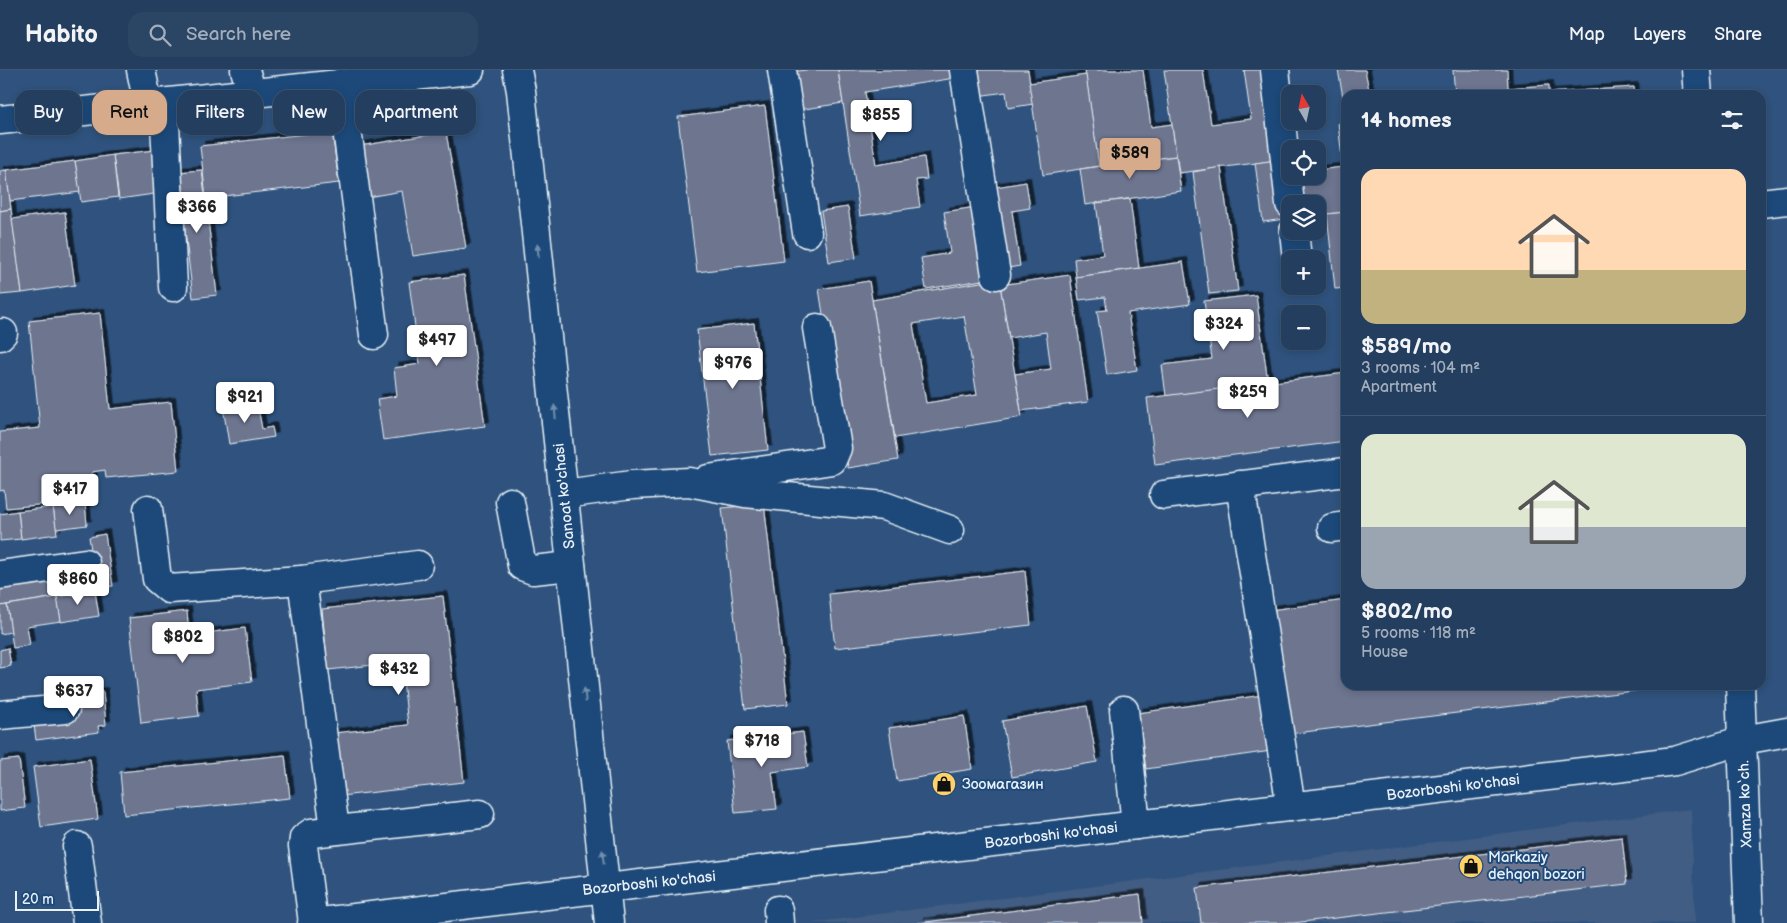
<!DOCTYPE html>
<html lang="en">
<head>
<meta charset="utf-8">
<style>
  :root { --surface:#233e5e; --page:#2b4564; --text:#f1f3f6; --muted:#a3aebc; --line:#405773; --accent:#d6ab8b }
  body { margin:0; font-family:"Balsamiq Sans",sans-serif; background:var(--page); color:var(--text); height:100vh; display:flex; flex-direction:column; font-size:19px; white-space:nowrap }
  * { box-sizing:border-box; margin:0 }
  p { font-size:16px; color:var(--muted) }
  .icon { flex:none; width:28px; height:28px; fill:none; stroke:currentColor; stroke-width:2; stroke-linecap:round; stroke-linejoin:round }
  .map { position:relative; flex:1; overflow:hidden }
  .sheet { position:absolute; left:1341px; top:20px; width:425px; height:600px; display:flex; flex-direction:column; background:var(--surface); border-radius:15px; box-shadow:0 2px 8px #0003,0 0 0 1px var(--line) }
  .sheet>* { flex:none }
  .guide { position:absolute; left:15px; top:20px; width:475px; height:45px; display:flex; gap:10px }
  .needle { width:32px; rotate:351deg }
  .controls { position:absolute; left:1281px; top:15px; display:grid; gap:10px }
  .controls a { display:grid; place-items:center; width:45px; height:45px; border-radius:10px; background:var(--surface); box-shadow:0 2px 8px #0003,0 0 0 1px var(--line); font-size:25px }
  .scale { position:absolute; left:15px; bottom:12px; width:84px; box-sizing:border-box; padding-left:5px; border:2px solid #e8f1f8; border-top:0; font-size:14px; line-height:18px; white-space:nowrap; color:#e8f1f8; -webkit-text-stroke:4px #1f4a7a; paint-order:stroke }
  .price { position:absolute; translate:-50% -42px; padding:0 11px; border-radius:5px; background:#fff; color:#222; font-size:16px; line-height:32px; filter:drop-shadow(0 1px 2px #0008) }
  .price::after { content:''; position:absolute; left:50%; top:30px; width:15px; height:11px; margin-left:-8px; background:inherit; clip-path:polygon(0 0,100% 0,50% 100%) }
  .price.active { background:var(--accent); color:#111 }
  ul { padding:0; list-style:none }
  li { display:grid; align-content:center; gap:10px; height:265px; padding:0 20px }
  li+li { border-top:1px solid var(--line) }
  li span { display:grid; place-items:center; height:155px; border-radius:15px; color:#555 }
  li>.icon { margin-inline-start:auto }
  span .icon { width:90px; height:90px; fill:#fffc; stroke-width:1 }
  li b { font-size:21px }
  h2 { display:flex; justify-content:space-between; align-items:center; height:60px; padding:0 20px; font-size:21px }
  .tag { padding:0 18px; border-radius:15px; background:var(--surface); box-shadow:0 2px 8px #0003,0 0 0 1px var(--line); font-size:18px; line-height:45px }
  .tag.active { background:var(--accent); color:#111 }
  header { display:flex; align-items:center; gap:30px; box-sizing:border-box; height:70px; padding:0 25px; background:var(--surface); border-bottom:1px solid var(--line) }
  header strong { font-size:24px }
  nav { display:flex; gap:28px; margin-inline-start:auto; font-size:18px }
  .search { width:350px; height:45px; background:var(--page); display:flex; align-items:center; gap:12px; box-sizing:border-box; padding:0 18px; border-radius:15px; color:var(--muted); font-size:19px }
  .map>svg:first-child { display:block }
</style>
</head>
<body>
<header>
<strong>Habito</strong>
<div class="search"><svg class="icon" aria-label="search" viewBox="0 0 24 24"><circle cx="10" cy="10" r="6"/><path d="M15 15l6 6"/></svg>Search here</div>
<nav><a>Map</a><a>Layers</a><a>Share</a></nav>
</header>
<div class="map">
<svg width="1787" height="853" viewBox="0 0 1787 853">
  <defs>
    <filter id="shadow"><feDropShadow dx="4.5" dy="-4.5" stdDeviation="0" flood-color="#0009"/></filter>
  </defs>
  <rect width="100%" height="100%" fill="#2f537e"/>
  <filter id="ink" filterUnits="userSpaceOnUse"><feTurbulence type="fractalNoise" baseFrequency=".02" numOctaves="2"/><feDisplacementMap in="SourceGraphic" scale="10" xChannelSelector="R" yChannelSelector="G"/><feConvolveMatrix kernelMatrix="1 2 1 2 8 2 1 2 1" color-interpolation-filters="sRGB"/></filter>
  <g filter="url(#ink)">
    <!-- built -->
    <polygon fill="#425d83" points="1691,739 1695,853 809,853"/>
    <!-- building -->
    <g fill="#6d758f" stroke="#e8f1f8" fill-rule="evenodd" filter="url(#shadow)">
      <polygon points="805,0 838,0 843,33 798,40 792,2"/>
      <polygon points="838,0 954,0 955,8 865,22 876,95 924,87 927,109 916,110 920,137 860,146"/>
      <polygon points="974,0 1028,0 1033,34 1008,38 1006,22 977,26"/>
      <polygon points="1085,0 1143,0 1151,57 1172,54 1176,86 1099,96"/>
      <polygon points="1164,0 1203,0 1211,54 1251,49 1244,0 1267,0 1279,90 1179,103"/>
      <polygon points="1338,0 1365,0 1370,25 1346,25 1346,32 1344,32"/>
      <polygon points="1453,0 1507,0 1508,18 1549,15 1549,25 1455,25"/>
      <polygon points="1086,5 1099,96 1043,105 1029,13"/>
      <polygon points="1634,17 1635,25 1549,25 1549,23"/>
      <polygon points="765,36 784,191 697,202 678,47"/>
      <polygon points="1346,52 1346,142 1318,145 1318,134 1300,134 1297,106 1318,106 1318,100 1343,97 1338,53"/>
      <polygon points="332,61 339,113 206,128 200,76"/>
      <polygon points="446,62 466,178 413,186 402,121 362,128 353,77"/>
      <polygon points="155,80 161,123 119,129 113,85"/>
      <polygon points="113,85 118,127 81,132 75,91"/>
      <polygon points="1176,86 1181,121 1085,135 1080,99"/>
      <polygon points="1276,90 1285,149 1263,152 1255,93"/>
      <polygon points="75,91 80,122 10,131 6,100"/>
      <polygon points="1221,97 1238,221 1209,224 1193,102"/>
      <polygon points="6,100 11,139 0,141 0,101"/>
      <polygon points="202,100 217,225 193,228 178,102"/>
      <polygon points="1026,112 1030,138 1012,141 1020,196 1002,199 990,118"/>
      <polygon points="1130,129 1139,198 1076,207 1074,189 1103,185 1096,133"/>
      <polygon points="848,137 856,188 829,192 821,141"/>
      <polygon points="976,137 988,209 926,219 921,188 950,183 944,142"/>
      <polygon points="11,139 22,223 0,225 0,141"/>
      <polygon points="65,142 75,215 22,223 12,149"/>
      <polygon points="1346,142 1346,218 1335,219 1327,144"/>
      <polygon points="1183,192 1190,234 1128,243 1137,300 1107,305 1097,241 1107,240 1105,227 1079,230 1076,207"/>
      <polygon points="464,205 485,356 383,370 377,329 397,326 394,298 420,294 409,212"/>
      <polygon points="1070,205 1088,332 1021,341 1015,304 1051,299 1046,262 1009,268 1000,215"/>
      <path d="M 999,209 L 1022,347 L 895,368 L 872,230 ZM 964,246 L 977,325 L 926,333 L 913,254 Z"/>
      <polygon points="869,211 898,390 848,398 819,219"/>
      <polygon points="1256,225 1268,313 1166,326 1162,295 1212,289 1204,231"/>
      <polygon points="100,243 110,339 171,332 178,401 106,408 105,400 92,402 93,409 56,413 58,433 6,438 4,420 0,421 0,362 40,358 29,251"/>
      <polygon points="754,253 768,380 712,386 697,260"/>
      <polygon points="1346,303 1346,371 1155,395 1147,328"/>
      <polygon points="257,332 262,359 272,357 274,367 229,374 223,337"/>
      <polygon points="85,432 87,455 56,459 53,437"/>
      <polygon points="764,434 788,634 745,639 722,438"/>
      <polygon points="53,437 57,464 21,469 18,441"/>
      <polygon points="18,441 21,469 0,471 0,444"/>
      <polygon points="105,464 113,516 97,518 89,467"/>
      <polygon points="94,496 98,521 63,526 59,501"/>
      <polygon points="59,501 63,526 0,536 0,511"/>
      <polygon points="1025,501 1031,555 835,578 829,524"/>
      <polygon points="95,521 99,546 61,552 57,527"/>
      <polygon points="443,526 464,712 341,726 334,663 408,655 401,592 328,600 322,539"/>
      <polygon points="57,527 61,551 27,556 30,575 13,578 7,535"/>
      <polygon points="1346,530 1346,615 1674,616 1288,664 1270,540"/>
      <polygon points="7,535 11,562 0,564 0,536"/>
      <polygon points="187,541 189,565 245,558 252,612 196,619 199,646 141,653 129,548"/>
      <polygon points="8,578 11,596 0,598 0,580"/>
      <polygon points="103,622 106,655 98,656 99,662 36,670 33,647 72,642 70,626"/>
      <polygon points="1263,625 1271,681 1146,699 1138,643"/>
      <polygon points="1087,636 1097,692 1012,707 1002,651"/>
      <polygon points="964,646 972,699 897,711 889,658"/>
      <polygon points="803,662 808,697 772,702 777,739 735,743 727,671"/>
      <polygon points="285,685 290,728 124,745 120,702"/>
      <polygon points="19,689 25,738 0,741 0,691"/>
      <polygon points="90,689 98,749 41,757 33,697"/>
      <polygon points="1622,767 1627,814 1293,853 1201,853 1197,818"/>
      <polygon points="1140,824 1143,853 918,853"/>
    </g>
    <g fill="none" stroke-linecap="round" stroke-linejoin="round">
      <!-- minor casing -->
      <g stroke="#e8f1f8" stroke-width="31">
        <g id="minor">
          <polyline points="141,0 148,34"/>
          <polyline points="245,0 252,23"/>
          <polyline points="782,0 807,163"/>
          <polyline points="964,0 996,205"/>
          <polyline points="1275,0 1290,134"/>
          <polyline points="1696,0 1698,25"/>
          <polyline points="341,13 374,265"/>
          <polyline points="164,33 173,217"/>
          <polyline points="1761,133 1787,130"/>
          <polyline points="1294,161 1297,189"/>
          <polyline points="0,266 3,263"/>
          <polyline points="708,409 832,390 837,378 817,258"/>
          <polyline points="1240,415 1291,737"/>
          <polyline points="564,424 632,415 689,412 745,423 884,436 950,460"/>
          <polyline points="1164,425 1346,402"/>
          <polyline points="510,432 522,496 533,500 571,496"/>
          <polyline points="148,439 157,509 169,519 302,510 418,495"/>
          <polyline points="1332,458 1346,456"/>
          <polyline points="0,505 85,493"/>
          <polyline points="302,510 335,759"/>
          <polyline points="1740,615 1749,853"/>
          <polyline points="1124,640 1136,755"/>
          <polyline points="0,645 65,639"/>
          <polyline points="77,776 87,853"/>
          <polyline points="778,840 779,853"/>
          <polyline points="312,853 1675,691 1743,670 1787,662"/>
          <polyline points="313,853 303,776 304,768 311,763 480,744"/>
        </g>
      </g>
      <!-- major casing -->
      <g stroke="#e8f1f8" stroke-width="31">
        <g id="major">
          <polyline points="517,0 521,21 609,853"/>
          <polyline points="0,50 470,0"/>
        </g>
      </g>
      <!-- minor -->
      <use href="#minor" stroke="#1f4a7a" stroke-width="28"/>
      <!-- major -->
      <use href="#major" stroke="#1f4a7a" stroke-width="28"/>
    </g>
    <!-- one-way arrows -->
    <defs><path id="oneway-solid" d="M-6-.8H1V-3.2L6.5 0L1 3.2V.8H-6Z" transform="scale(1.25)"/></defs>
    <g fill="#6f8dac">
      <use href="#oneway-solid" transform="translate(538 181) rotate(-96)"/>
      <use href="#oneway-solid" transform="translate(555 342) rotate(-96)"/>
      <use href="#oneway-solid" transform="translate(585 625) rotate(-96)"/>
      <use href="#oneway-solid" transform="translate(603 787) rotate(-96)"/>
    </g>
  </g>
  <!-- icons -->
  <defs>
    <g id="shop-disc" transform="scale(1.25)"><circle r="9.5" fill="#ffd166" stroke="#1f4a7a"/><path d="M-5-2.5h2.3a2.7 3.5 0 0 1 5.4 0H5L5.5 6h-11ZM-1.5-2.5h3a1.5 2.3 0 0 0-3 0Z" fill="#111"/></g>
  </defs>
  <g fill-rule="evenodd">
    <use href="#shop-disc" x="944" y="714"/>
    <use href="#shop-disc" x="1471" y="796"/>
  </g>
  <g text-anchor="middle" stroke-width="4" stroke-linejoin="round" paint-order="stroke">
    <!-- street labels -->
    <g font-size="15" fill="#e8f1f8" stroke="#1f4a7a">
      <text transform="translate(564 426) rotate(-96)" y="5">Sanoat ko'chasi</text>
      <text transform="translate(1453 717) rotate(-7)" y="5">Bozorboshi ko'chasi</text>
      <text transform="translate(1745 734) rotate(-92)" y="5">Xamza ko‘ch.</text>
      <text transform="translate(1051 765) rotate(-7)" y="5">Bozorboshi ko'chasi</text>
      <text transform="translate(649 813) rotate(-6)" y="5">Bozorboshi ko'chasi</text>
    </g>
    <!-- poi labels -->
    <g font-size="15" fill="#e8f1f8" stroke="#1f4a7a" text-anchor="start">
      <text x="962" y="719">Зоомагазин</text>
      <text x="1488" y="792">Markaziy<tspan x="1488" dy="17">dehqon bozori</tspan></text>
    </g>
  </g>
</svg>
<div class="controls">
<a><svg class="needle" viewBox="-14 -14 28 28"><path d="M0-13l5 13h-10z" fill="#e53935"/><path d="M0 13l5-13h-10z" fill="#a3aebc"/></svg></a>
<a><svg class="icon" aria-label="locate" viewBox="0 0 24 24"><circle cx="12" cy="12" r="6"/><path d="M12 2v4M12 18v4M2 12h4M18 12h4"/></svg></a>
<a><svg class="icon" aria-label="layers" viewBox="0 0 24 24"><path d="M12 4l9 5-9 5-9-5zM3 14l9 5 9-5"/></svg></a>
<a>+</a>
<a>−</a>
</div>
<div class="scale">20 m</div>
<b class="price" style="left:881px;top:72px">$855</b>
<b class="price active" style="left:1130px;top:110px">$589</b>
<b class="price" style="left:197px;top:164px">$366</b>
<b class="price" style="left:1224px;top:281px">$324</b>
<b class="price" style="left:437px;top:297px">$497</b>
<b class="price" style="left:733px;top:320px">$976</b>
<b class="price" style="left:1248px;top:349px">$259</b>
<b class="price" style="left:245px;top:354px">$921</b>
<b class="price" style="left:70px;top:446px">$417</b>
<b class="price" style="left:78px;top:536px">$860</b>
<b class="price" style="left:183px;top:594px">$802</b>
<b class="price" style="left:399px;top:626px">$432</b>
<b class="price" style="left:74px;top:648px">$637</b>
<b class="price" style="left:762px;top:698px">$718</b>
<div class="guide">
<a class="tag">Buy</a>
<a class="tag active">Rent</a>
<a class="tag">Filters</a>
<a class="tag">New</a>
<a class="tag">Apartment</a>
</div>
<section class="sheet">
<h2>14 homes<svg class="icon" aria-label="filters" viewBox="0 0 24 24"><path d="M4 7h16M4 17h16"/><circle cx="9" cy="7" r="2"/><circle cx="15" cy="17" r="2"/></svg></h2>
<ul>
<li><span style="background:linear-gradient(#ffd9b3 65%,#c2b280 0)"><svg class="icon" aria-label="home" viewBox="0 0 24 24"><path d="M3 11l9-7 9 7M6 9v11h12V9"/></svg></span><div><b>$589/mo</b><p>3 rooms · 104 m²</p><p>Apartment</p></div></li>
<li><span style="background:linear-gradient(#dfe7d0 60%,#9aa5b1 0)"><svg class="icon" aria-label="home" viewBox="0 0 24 24"><path d="M3 11l9-7 9 7M6 9v11h12V9"/></svg></span><div><b>$802/mo</b><p>5 rooms · 118 m²</p><p>House</p></div></li>
</ul>
</section>
</div>
</body>
</html>
